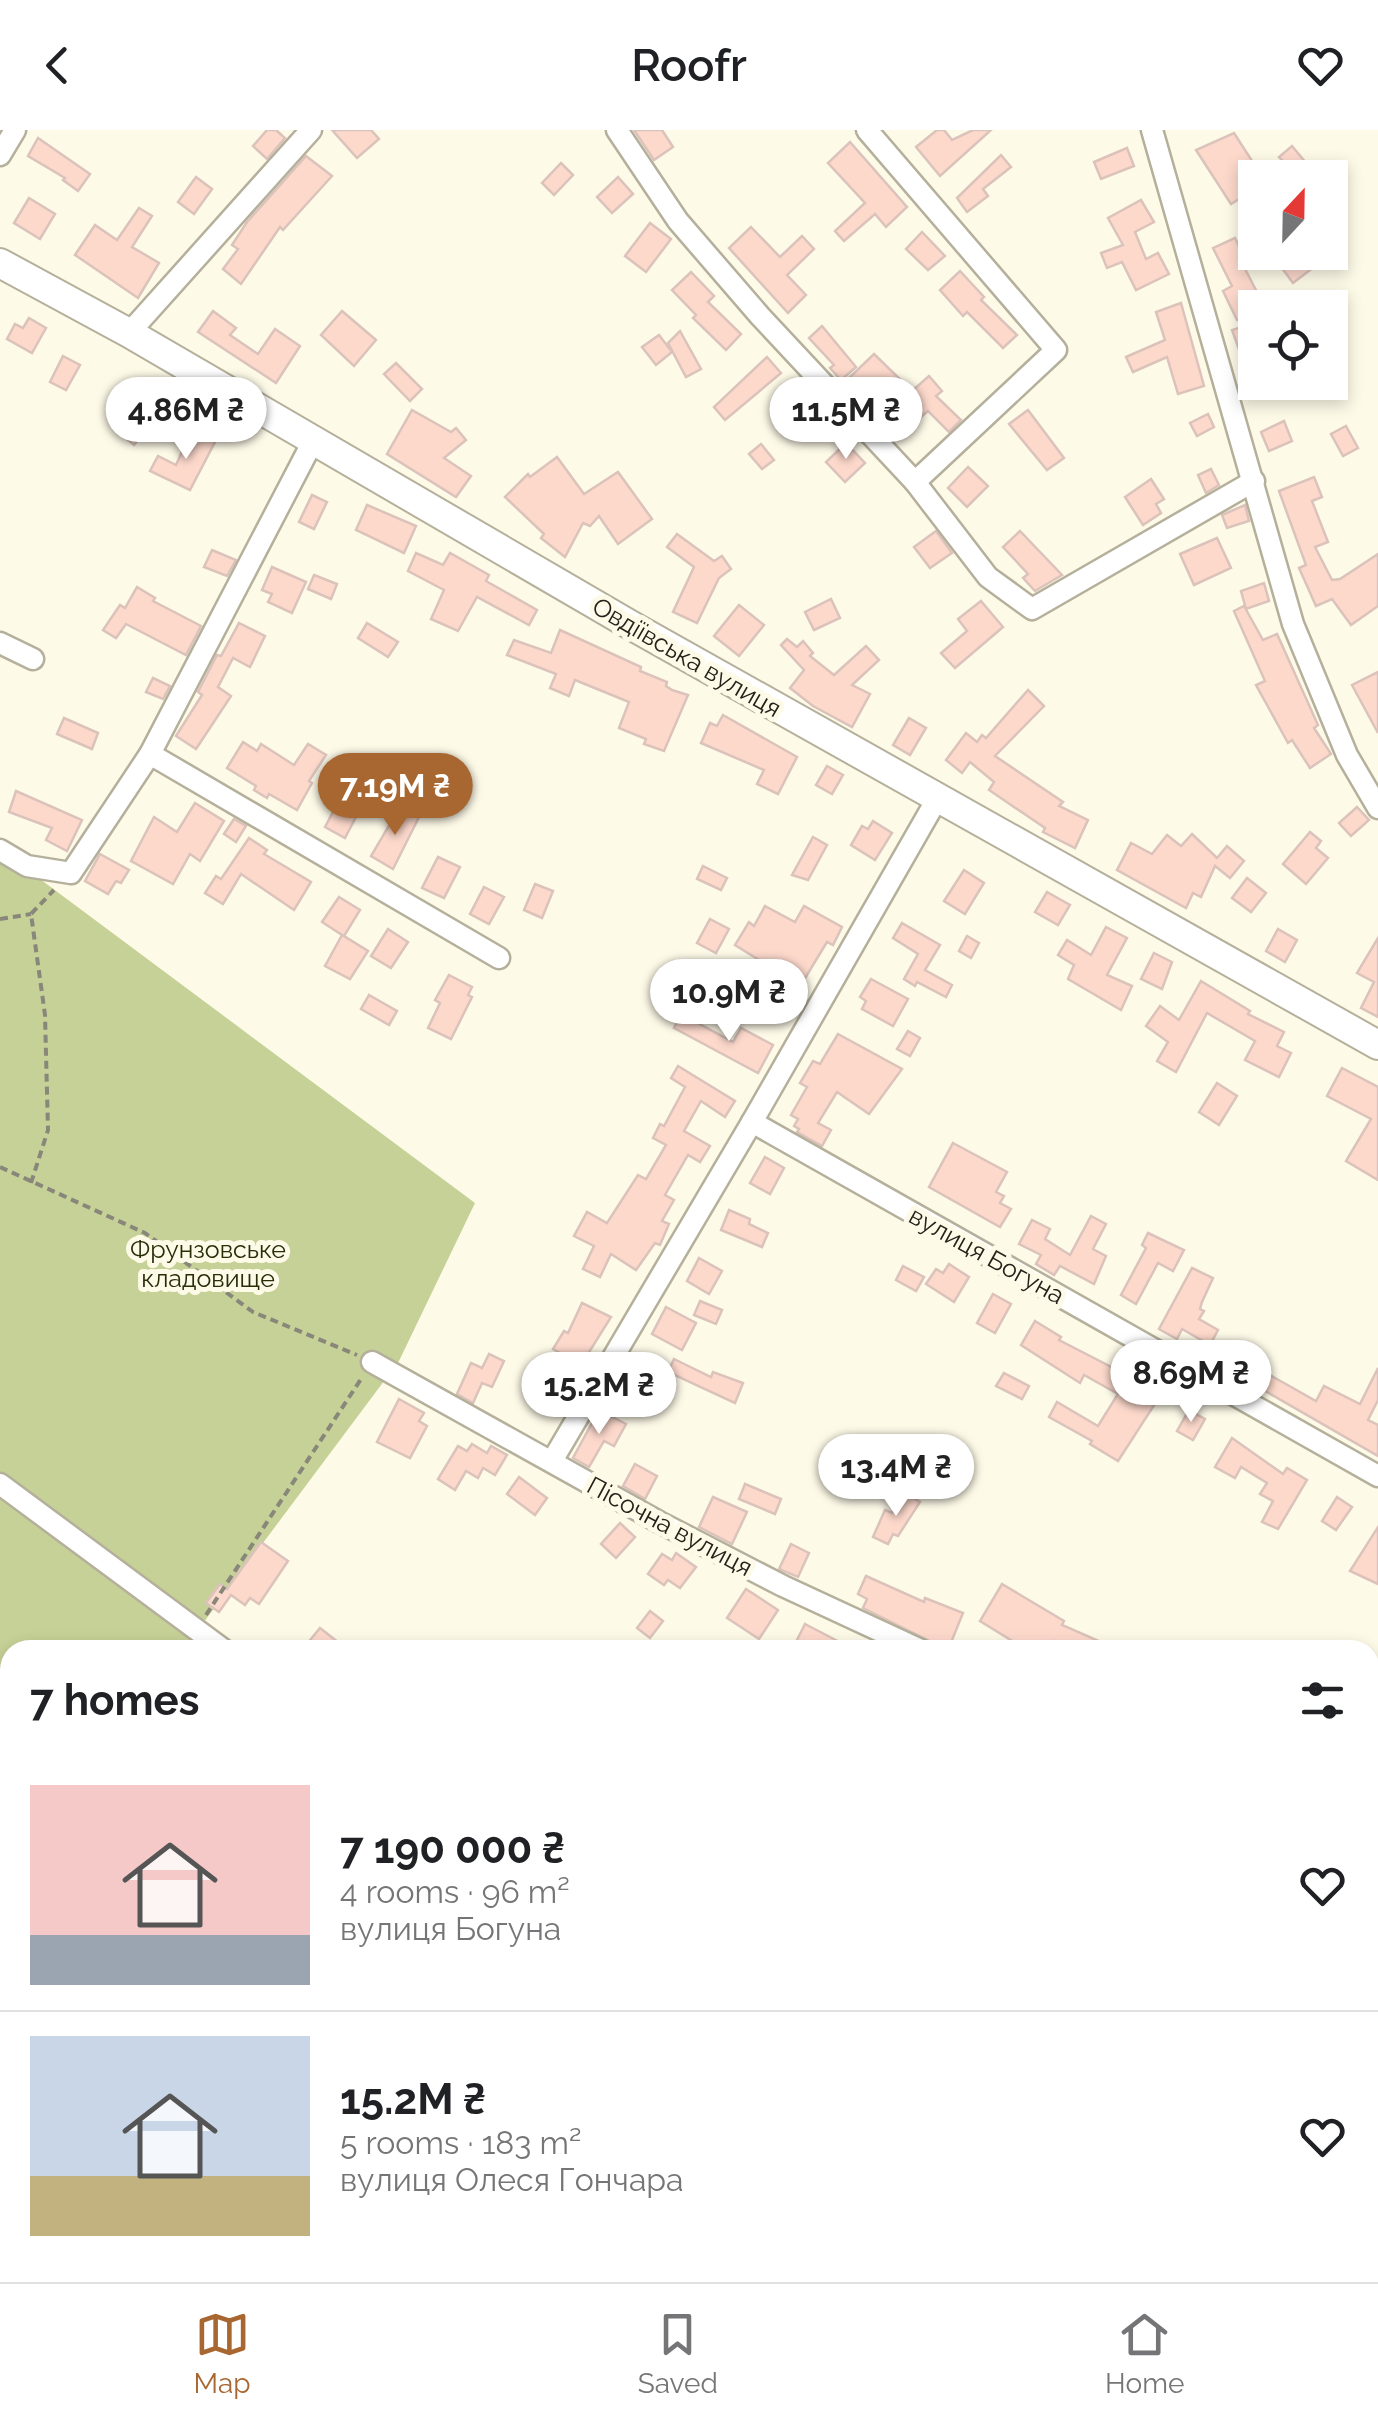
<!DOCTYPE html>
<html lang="en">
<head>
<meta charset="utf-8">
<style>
  :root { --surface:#fff; --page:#f6f6f6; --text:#202124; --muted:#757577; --line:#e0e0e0; --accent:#a86731 }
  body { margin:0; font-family:Raleway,sans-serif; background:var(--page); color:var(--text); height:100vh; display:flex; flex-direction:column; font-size:38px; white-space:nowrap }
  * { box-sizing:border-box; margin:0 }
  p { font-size:32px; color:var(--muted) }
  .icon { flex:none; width:55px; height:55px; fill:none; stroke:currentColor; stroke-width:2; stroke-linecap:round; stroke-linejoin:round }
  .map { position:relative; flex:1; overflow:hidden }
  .side { position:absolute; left:0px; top:1510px; width:1380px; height:642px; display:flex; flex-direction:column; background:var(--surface); border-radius:30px 30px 0 0; box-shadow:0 5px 15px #0003 }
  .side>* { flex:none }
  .needle { width:65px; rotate:22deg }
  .buttons { position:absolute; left:1238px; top:30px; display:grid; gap:20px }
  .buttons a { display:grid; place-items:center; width:110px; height:110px; border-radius:0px; background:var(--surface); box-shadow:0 5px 15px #0003; font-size:50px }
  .price { position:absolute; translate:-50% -85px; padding:0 22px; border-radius:35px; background:#fff; color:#222; font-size:32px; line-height:65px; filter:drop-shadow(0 2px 5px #0008) }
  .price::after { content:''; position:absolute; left:50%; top:60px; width:30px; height:22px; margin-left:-15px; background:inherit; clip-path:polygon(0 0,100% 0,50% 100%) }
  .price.selected { background:var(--accent); color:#fff }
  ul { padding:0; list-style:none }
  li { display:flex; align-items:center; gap:30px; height:250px; padding:0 30px }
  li+li { border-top:2px solid var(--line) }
  li span { display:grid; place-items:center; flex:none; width:280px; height:200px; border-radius:0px; color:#555 }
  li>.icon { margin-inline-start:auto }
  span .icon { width:120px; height:120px; fill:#fffc; stroke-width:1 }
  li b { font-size:42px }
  h2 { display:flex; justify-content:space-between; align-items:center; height:120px; padding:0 30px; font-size:42px }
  header { display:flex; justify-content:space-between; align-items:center; height:130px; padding:0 30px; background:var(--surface); font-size:45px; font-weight:600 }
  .dock { display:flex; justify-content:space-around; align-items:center; height:140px; border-top:2px solid var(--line); background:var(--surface); font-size:28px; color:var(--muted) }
  .dock a { display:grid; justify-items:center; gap:5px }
  .dock .selected { color:var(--accent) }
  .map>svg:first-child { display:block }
</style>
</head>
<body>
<header><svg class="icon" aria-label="back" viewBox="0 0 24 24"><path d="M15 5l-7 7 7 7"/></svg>Roofr<svg class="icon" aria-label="heart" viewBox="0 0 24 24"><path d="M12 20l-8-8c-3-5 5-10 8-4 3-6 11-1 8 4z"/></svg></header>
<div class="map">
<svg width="1378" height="2152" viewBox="0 0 1378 2152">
  <rect width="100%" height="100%" fill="#fefae8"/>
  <!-- green -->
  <polygon fill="#c6d197" points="0,728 44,752 475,1073 399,1231 183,1520 10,1520 10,1775 0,1790"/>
  <!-- building -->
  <g fill="#fdd9cc" stroke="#dbc3bb" stroke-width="2.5">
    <polygon points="267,0 276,0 285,8 267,29 253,16"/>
    <polygon points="332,0 371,0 379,9 357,28"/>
    <polygon points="634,0 662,0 673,17 654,30"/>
    <polygon points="937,0 944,0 952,10 973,0 991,0 940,46 916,17"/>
    <polygon points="1234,3 1263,48 1255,48 1255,59 1231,74 1196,20"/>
    <polygon points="38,8 90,44 78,61 63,50 65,48 28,26"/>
    <polygon points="850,12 907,77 886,97 875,84 844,111 835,101 865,73 828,33"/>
    <polygon points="1292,16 1307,34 1295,44 1279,27"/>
    <polygon points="1127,18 1134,36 1101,49 1094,32"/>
    <polygon points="1001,25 1011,37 983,59 988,66 967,82 957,68"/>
    <polygon points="306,26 332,46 283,100 280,97 241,154 223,139 238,119 232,115 247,92"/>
    <polygon points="561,33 573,45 554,65 542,53"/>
    <polygon points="196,47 212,59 194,84 178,72"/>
    <polygon points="618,47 633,64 612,83 597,67"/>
    <polygon points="29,68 55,84 40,109 14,93"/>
    <polygon points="1141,70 1154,92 1135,102 1146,129 1158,123 1169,144 1136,160 1122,132 1107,138 1101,123 1123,115 1108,88"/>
    <polygon points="139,78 152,86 132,117 159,133 138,168 75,125 95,95 117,110"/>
    <polygon points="650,93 671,109 646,142 625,126"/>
    <polygon points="751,97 780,127 802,106 814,119 787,145 806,165 788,183 729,118"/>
    <polygon points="922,102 945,126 928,140 906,119"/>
    <polygon points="1235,108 1243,125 1239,127 1260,168 1255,170 1255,183 1237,190 1223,161 1232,156 1213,118"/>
    <polygon points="1296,122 1310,140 1293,153 1279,134"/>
    <polygon points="960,141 984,167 981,170 1017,205 1003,218 967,182 963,186 940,160"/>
    <polygon points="691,142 714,166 708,172 741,204 726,220 693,188 696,185 672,160"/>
    <polygon points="1181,173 1204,256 1178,264 1167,227 1133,242 1126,227 1165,210 1156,182"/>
    <polygon points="213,181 236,198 230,205 258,224 275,199 300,216 276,253 198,202"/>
    <polygon points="342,181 376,210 354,236 321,205"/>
    <polygon points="29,188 46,198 32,223 7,209 15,194 23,198"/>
    <polygon points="1248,195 1255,213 1253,258 1232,200"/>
    <polygon points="822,196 856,237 841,250 830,238 834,235 809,208"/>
    <polygon points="680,201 701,239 686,247 668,213"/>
    <polygon points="659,205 672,222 656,235 642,217"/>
    <polygon points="874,224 912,261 929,246 942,261 936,266 961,290 949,302 928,281 901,304 887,287 889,286 850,247"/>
    <polygon points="63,226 80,235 66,260 50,252"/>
    <polygon points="767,227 781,243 725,290 714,277"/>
    <polygon points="396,233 422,259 410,271 384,244"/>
    <polygon points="806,273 819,288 799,306 785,292"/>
    <polygon points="412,280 451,302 456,298 466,310 444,328 471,346 456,367 387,324"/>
    <polygon points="1028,280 1064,328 1047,340 1009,294"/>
    <polygon points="136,282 151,294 134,315 119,302"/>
    <polygon points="1208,284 1214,297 1197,306 1190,293"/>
    <polygon points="1284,291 1292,311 1269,321 1261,302"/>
    <polygon points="1346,296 1358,318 1343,326 1331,304"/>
    <polygon points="198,302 216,310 190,360 150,341 158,326 176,335 189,306 195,309"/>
    <polygon points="846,313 865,333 845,352 826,332"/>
    <polygon points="761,314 774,330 762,339 749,324"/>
    <polygon points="557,327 584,364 618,342 652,389 618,414 599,386 590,396 583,393 565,427 541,408 544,404 505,367 528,344 530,347"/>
    <polygon points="968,337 988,356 967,377 948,358"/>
    <polygon points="1211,339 1219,355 1206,363 1198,345"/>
    <polygon points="1314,347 1322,367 1312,371 1328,412 1315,417 1332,450 1340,449 1378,424 1378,476 1351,495 1332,469 1316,476 1299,438 1306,435 1279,361"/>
    <polygon points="1151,349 1164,369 1156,374 1161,383 1143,395 1125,367"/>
    <polygon points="312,365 327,372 314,399 299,392"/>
    <polygon points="367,375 416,396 404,423 356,400"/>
    <polygon points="1245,375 1249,391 1227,398 1222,385"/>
    <polygon points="936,401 952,423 930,438 914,417"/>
    <polygon points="1020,401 1062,445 1035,461 1023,448 1028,444 1003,417"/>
    <polygon points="677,404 714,431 722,426 731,439 719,448 697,493 673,482 694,437 667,417"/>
    <polygon points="1217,408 1231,438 1194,455 1180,424"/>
    <polygon points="212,420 236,430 227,446 204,437"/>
    <polygon points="416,423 443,435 450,423 489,445 486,451 537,480 529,495 477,467 458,501 431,489 444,460 408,441"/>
    <polygon points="272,437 306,452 292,483 268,472 272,464 262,460"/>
    <polygon points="314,445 337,454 331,469 308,459"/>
    <polygon points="1264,453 1269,471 1246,479 1241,461"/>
    <polygon points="137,457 155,468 153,471 201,496 186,525 126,494 116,508 103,500 120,475 125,478"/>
    <polygon points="831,469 840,488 814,500 805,482"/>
    <polygon points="981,471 1003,497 955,538 941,523 967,501 958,489"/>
    <polygon points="739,475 764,495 739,526 714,506"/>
    <polygon points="1244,476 1263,510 1277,504 1318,595 1314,598 1331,624 1310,638 1292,610 1288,613 1256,555 1265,551 1234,481"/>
    <polygon points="239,493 265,506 250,537 233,528 218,557 231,566 196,619 176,606 202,565 198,562 217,525 221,526"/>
    <polygon points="367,493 398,512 388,527 358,508"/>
    <polygon points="560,500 641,537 640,541 667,552 666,556 672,560 688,565 664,621 644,614 646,609 619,598 629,572 575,550 569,566 550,558 556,544 507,525 514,510 551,523"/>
    <polygon points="787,509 797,517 803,511 813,523 810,526 834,545 866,516 879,530 852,555 870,564 852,597 813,576 790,558 804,540 781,515"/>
    <polygon points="1378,542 1378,603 1352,555"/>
    <polygon points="153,548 170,556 163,569 146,562"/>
    <polygon points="1028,560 1044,576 995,626 1063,672 1059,676 1088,690 1075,718 1043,702 1045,698 989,660 994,652 970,632 962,643 946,630 966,603 977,612 982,605 986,608"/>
    <polygon points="723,585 797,627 778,664 757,654 764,640 701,613 710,593 717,596"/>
    <polygon points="64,588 98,603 92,619 57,604"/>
    <polygon points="909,588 926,598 910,625 893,615"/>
    <polygon points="243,612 257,621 261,614 294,635 308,614 326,625 309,651 312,653 297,680 269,664 267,668 254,660 256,656 227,638"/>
    <polygon points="827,636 843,645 832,664 816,655"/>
    <polygon points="352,646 372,656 345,708 325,697"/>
    <polygon points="16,661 82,690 67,721 46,710 52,698 9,682"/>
    <polygon points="195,673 224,691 200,731 190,724 173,754 131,731 154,687 177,702"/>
    <polygon points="400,677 419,687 393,739 371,726"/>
    <polygon points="1357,677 1369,690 1351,706 1339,693"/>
    <polygon points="234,689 246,696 236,712 224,704"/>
    <polygon points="873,691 892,703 875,730 851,715 862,696 868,699"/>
    <polygon points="1310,702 1321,711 1316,718 1328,728 1306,754 1283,734"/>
    <polygon points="1192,704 1217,728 1227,716 1244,731 1230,748 1215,736 1201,767 1193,763 1186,778 1117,740 1131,713 1152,724 1167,705 1181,716"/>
    <polygon points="813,707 827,715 808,750 792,745"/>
    <polygon points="249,708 267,720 264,724 311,752 294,780 241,744 223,774 205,763 216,746 221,749"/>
    <polygon points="100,724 129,740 121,753 116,751 108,764 85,751"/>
    <polygon points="438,727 460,737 444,768 422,758"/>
    <polygon points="703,736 727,748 721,760 697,749"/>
    <polygon points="964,740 984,753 965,784 944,771"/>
    <polygon points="1247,748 1266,763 1251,782 1232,768"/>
    <polygon points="535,754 553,761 542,788 524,780"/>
    <polygon points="484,757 504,767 489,794 470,784"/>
    <polygon points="1047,762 1070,775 1058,795 1035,782"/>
    <polygon points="339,767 360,780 344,806 368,821 350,849 325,836 342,805 322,792"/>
    <polygon points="765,776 795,792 804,776 842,797 833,815 827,812 793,868 798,870 787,890 767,879 785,846 735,815 749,792 754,796"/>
    <polygon points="710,789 729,799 716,823 697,813"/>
    <polygon points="902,793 940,815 925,840 952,855 946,867 917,852 915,856 904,849 918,824 893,808"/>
    <polygon points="1106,797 1127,808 1107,845 1132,856 1121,880 1068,849 1074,835 1058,825 1067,810 1091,825"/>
    <polygon points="388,799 408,812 391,838 371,826"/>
    <polygon points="1278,799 1297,810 1285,832 1266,821"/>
    <polygon points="967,806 979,813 971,828 959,821"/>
    <polygon points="1378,808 1378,887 1361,878 1374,852 1357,843"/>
    <polygon points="1154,823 1172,832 1162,859 1141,849"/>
    <polygon points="449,845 472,857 468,865 472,867 451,909 428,898 440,873 435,870"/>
    <polygon points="871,849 908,869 893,896 862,879 866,871 860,867"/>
    <polygon points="1201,851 1250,881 1248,884 1284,902 1277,916 1291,923 1279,947 1245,930 1255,911 1207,883 1176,942 1157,931 1168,912 1146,896 1160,876 1179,890"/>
    <polygon points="369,865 397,881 389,895 361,879"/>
    <polygon points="681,884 733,912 741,898 773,915 758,943 674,898"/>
    <polygon points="908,901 920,908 910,926 897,919"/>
    <polygon points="838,904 902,939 869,984 837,962 818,993 831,1000 822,1016 797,1002 799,999 794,996 798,989 791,985 807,957 800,953 813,931 820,934"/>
    <polygon points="678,936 735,971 725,987 701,971 684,1001 710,1016 700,1032 688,1025 665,1065 674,1070 662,1091 669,1094 660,1115 655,1113 636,1140 611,1124 600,1147 583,1139 594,1116 574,1106 587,1082 607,1093 638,1045 646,1049 666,1015 653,1008 660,994 664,996 685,957 671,948"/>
    <polygon points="1342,938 1378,957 1378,1050 1346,1031 1371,989 1327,966"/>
    <polygon points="1217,953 1237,966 1219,995 1199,982"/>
    <polygon points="953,1013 1007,1042 996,1062 1004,1066 1000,1073 1011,1079 1000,1097 929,1057"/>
    <polygon points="765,1027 784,1038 770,1064 750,1053"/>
    <polygon points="729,1080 750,1089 749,1094 768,1103 762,1117 721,1100"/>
    <polygon points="1091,1086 1106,1094 1093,1119 1106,1126 1094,1154 1060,1136 1054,1145 1036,1134 1041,1125 1019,1114 1032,1090 1050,1099 1045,1109 1070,1125"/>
    <polygon points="1148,1103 1184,1120 1173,1141 1158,1133 1136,1174 1121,1165 1146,1118 1142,1115"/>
    <polygon points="699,1128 722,1141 709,1164 687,1151"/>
    <polygon points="949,1134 969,1147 954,1172 926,1154 936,1139 943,1143"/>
    <polygon points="903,1136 924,1147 916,1161 896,1150"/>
    <polygon points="1192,1138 1213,1148 1202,1172 1200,1179 1204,1181 1199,1189 1218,1200 1210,1215 1182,1199 1177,1209 1159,1199"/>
    <polygon points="993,1164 1011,1174 995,1203 977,1193"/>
    <polygon points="700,1171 722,1180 716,1194 694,1185"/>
    <polygon points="582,1173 611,1187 581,1235 553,1219 564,1201 568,1203"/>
    <polygon points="666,1177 696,1193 682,1220 652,1204"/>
    <polygon points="1035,1191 1061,1207 1059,1210 1129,1246 1131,1244 1162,1263 1118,1331 1090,1314 1092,1311 1049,1287 1057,1272 1098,1296 1118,1264 1084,1245 1080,1253 1021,1215"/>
    <polygon points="489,1224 504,1231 492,1257 482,1253 473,1273 457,1264 471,1233 482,1238"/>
    <polygon points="632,1229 655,1244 642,1265 619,1250"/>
    <polygon points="674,1229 711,1247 713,1242 743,1253 735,1273 668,1242"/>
    <polygon points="1378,1238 1378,1270 1368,1290 1378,1295 1378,1326 1260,1258 1268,1244 1316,1271 1324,1256 1360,1274"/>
    <polygon points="1004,1243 1029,1256 1022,1269 996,1256"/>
    <polygon points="399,1269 424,1283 419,1291 427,1296 410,1328 377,1312"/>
    <polygon points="599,1280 626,1294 614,1316 604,1311 589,1337 573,1328"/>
    <polygon points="1189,1280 1205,1289 1193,1310 1177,1301"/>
    <polygon points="1232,1308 1283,1344 1287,1338 1307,1350 1278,1399 1262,1392 1273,1371 1260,1364 1267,1353 1241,1337 1235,1348 1215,1337"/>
    <polygon points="472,1314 487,1323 491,1316 507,1325 495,1345 483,1338 478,1348 466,1341 455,1360 438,1349 458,1316 467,1321"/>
    <polygon points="635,1334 657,1346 645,1369 623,1356"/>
    <polygon points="519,1347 547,1368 535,1385 507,1364"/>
    <polygon points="745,1354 781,1369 775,1384 739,1369"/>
    <polygon points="905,1363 920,1372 898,1406 893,1404 888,1414 873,1407 885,1380 892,1383"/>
    <polygon points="713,1367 747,1382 732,1414 699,1397"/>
    <polygon points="1337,1367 1352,1377 1336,1400 1322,1391"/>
    <polygon points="620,1393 635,1407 616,1428 601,1414"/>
    <polygon points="1378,1397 1378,1454 1350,1441"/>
    <polygon points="261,1412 288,1431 259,1474 250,1468 245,1475 231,1465 219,1482 206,1473 220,1454 227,1459"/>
    <polygon points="791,1414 809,1423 798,1447 779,1439"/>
    <polygon points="676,1423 696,1437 680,1458 668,1450 664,1455 648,1444 662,1424 672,1430"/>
    <polygon points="866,1446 924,1472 925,1468 963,1483 948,1520 863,1478 867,1469 858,1464"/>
    <polygon points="1002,1454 1064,1491 1062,1495 1119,1520 1078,1520 1055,1511 1051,1520 1027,1520 980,1491"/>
    <polygon points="746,1459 778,1480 759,1509 727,1488"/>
    <polygon points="650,1481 663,1491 650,1508 637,1498"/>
    <polygon points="805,1494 855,1520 792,1520"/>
    <polygon points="320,1498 348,1520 302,1520"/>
  </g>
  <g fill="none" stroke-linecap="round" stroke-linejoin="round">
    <!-- minor casing -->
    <g stroke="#b5b09b" stroke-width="25">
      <g id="minor">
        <polyline points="617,0 678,91 760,186 915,352 988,447 1032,479 1254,351"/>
        <polyline points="867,0 1056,220 915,352"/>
        <polyline points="1152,0 1293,494 1347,625 1378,678"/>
        <polyline points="0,25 15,0"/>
        <polyline points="129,203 311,0"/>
        <polyline points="0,513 33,529"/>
        <polyline points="150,624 499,828"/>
        <polyline points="0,720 27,736 71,743 150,624 312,313"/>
        <polyline points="752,992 1378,1346"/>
        <polyline points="372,1232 659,1392 783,1456 921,1520"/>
        <polyline points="552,1331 752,992 937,669"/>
        <polyline points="0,1354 224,1520"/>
        <polyline points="1370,1737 1378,1742"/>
        <polyline points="1370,1782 1378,1776"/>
        <polyline points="1370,2052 1378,2056"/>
        <polyline points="1036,2142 1048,2152"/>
        <polyline points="544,2152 584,2142"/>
      </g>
    </g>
    <!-- major casing -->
    <g stroke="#b5b09b" stroke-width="32">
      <polyline id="major" points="0,133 129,203 634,497 1378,915"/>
    </g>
    <!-- path -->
    <g stroke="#89867a" stroke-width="4" stroke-dasharray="8 5" stroke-linecap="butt">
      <polyline points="0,789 31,784"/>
      <polyline points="0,1037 145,1103 253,1182 357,1225"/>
      <polyline points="31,1053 48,1000 45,885 31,784 54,760"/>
      <polyline points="206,1485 363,1246"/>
      <polyline points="193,2142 205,2152"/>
    </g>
    <!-- minor -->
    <use href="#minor" stroke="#fff" stroke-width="20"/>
    <!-- major -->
    <use href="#major" stroke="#fff" stroke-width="28"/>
  </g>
  <g text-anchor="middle" stroke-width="10" stroke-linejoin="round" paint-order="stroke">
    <!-- street labels -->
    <g font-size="25" fill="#24221a" stroke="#fefae8">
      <text transform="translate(687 527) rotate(30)" y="9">Овдіївська вулиця</text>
      <text transform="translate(987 1125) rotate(29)" y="9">вулиця Богуна</text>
      <text transform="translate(670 1396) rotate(28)" y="9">Пісочна вулиця</text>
    </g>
    <!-- park labels -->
    <g font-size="25" fill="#292e09" stroke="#fefae8">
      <text x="208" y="1128">Фрунзовське<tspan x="208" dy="29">кладовище</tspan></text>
    </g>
  </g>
</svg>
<div class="buttons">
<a><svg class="needle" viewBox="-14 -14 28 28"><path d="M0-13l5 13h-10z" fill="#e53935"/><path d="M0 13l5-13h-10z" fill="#757577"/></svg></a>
<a><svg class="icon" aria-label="locate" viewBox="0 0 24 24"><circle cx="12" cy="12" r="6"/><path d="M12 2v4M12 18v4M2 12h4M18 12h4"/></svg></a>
</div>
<b class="price" style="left:186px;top:332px">4.86M ₴</b>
<b class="price" style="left:846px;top:332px">11.5M ₴</b>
<b class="price selected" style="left:395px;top:708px">7.19M ₴</b>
<b class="price" style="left:729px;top:914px">10.9M ₴</b>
<b class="price" style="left:1191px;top:1295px">8.69M ₴</b>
<b class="price" style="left:599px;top:1307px">15.2M ₴</b>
<b class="price" style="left:896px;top:1389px">13.4M ₴</b>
<section class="side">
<h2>7 homes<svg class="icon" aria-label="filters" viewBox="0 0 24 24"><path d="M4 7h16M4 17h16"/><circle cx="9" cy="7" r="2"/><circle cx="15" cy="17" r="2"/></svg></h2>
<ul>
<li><span style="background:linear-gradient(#f6c9c9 75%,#9aa5b1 0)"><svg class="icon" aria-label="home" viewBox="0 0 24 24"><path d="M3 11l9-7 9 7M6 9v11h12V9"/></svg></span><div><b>7 190 000 ₴</b><p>4 rooms · 96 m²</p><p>вулиця Богуна</p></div><svg class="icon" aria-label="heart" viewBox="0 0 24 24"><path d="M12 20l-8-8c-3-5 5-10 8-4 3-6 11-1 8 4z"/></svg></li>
<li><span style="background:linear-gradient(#c9d6e8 70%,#c2b280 0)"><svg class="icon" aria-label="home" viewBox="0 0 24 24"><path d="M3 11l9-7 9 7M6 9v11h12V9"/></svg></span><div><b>15.2M ₴</b><p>5 rooms · 183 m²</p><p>вулиця Олеся Гончара</p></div><svg class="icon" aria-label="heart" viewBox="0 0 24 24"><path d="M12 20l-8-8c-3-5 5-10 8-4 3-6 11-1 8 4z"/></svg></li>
</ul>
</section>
</div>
<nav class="dock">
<a class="selected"><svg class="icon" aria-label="map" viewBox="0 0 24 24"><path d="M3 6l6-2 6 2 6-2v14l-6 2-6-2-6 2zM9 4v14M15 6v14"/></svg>Map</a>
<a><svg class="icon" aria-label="saved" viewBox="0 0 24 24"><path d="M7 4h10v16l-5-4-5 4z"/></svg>Saved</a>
<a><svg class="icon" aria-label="home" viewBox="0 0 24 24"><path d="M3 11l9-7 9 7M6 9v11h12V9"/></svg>Home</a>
</nav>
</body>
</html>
